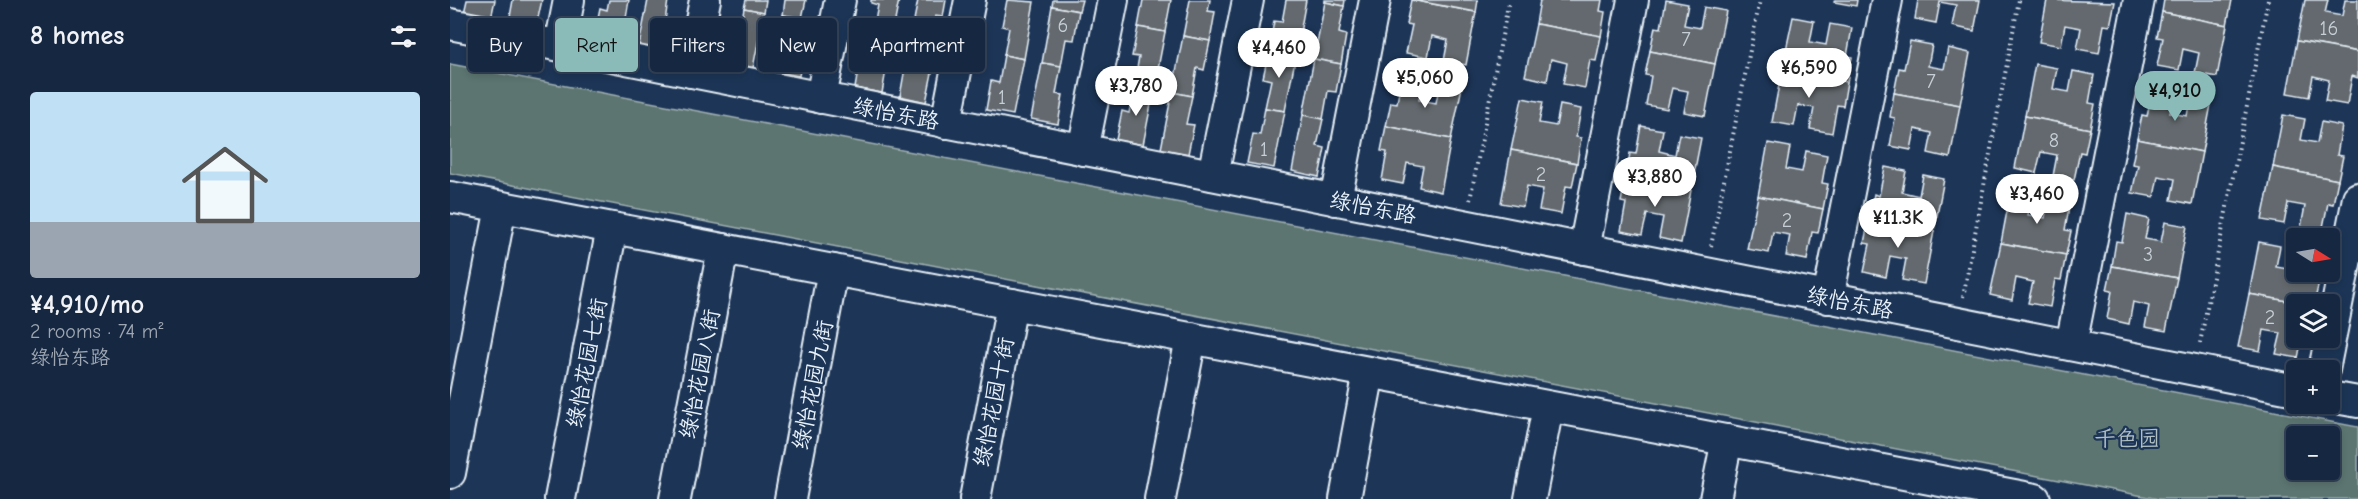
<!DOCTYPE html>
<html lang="en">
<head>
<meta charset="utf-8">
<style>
  :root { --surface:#162841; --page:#23344c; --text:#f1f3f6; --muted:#9ea6b1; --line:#35445a; --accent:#8bbbb9 }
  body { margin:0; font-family:"Comic Neue","LXGW WenKai TC",sans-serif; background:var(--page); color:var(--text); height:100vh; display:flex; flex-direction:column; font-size:22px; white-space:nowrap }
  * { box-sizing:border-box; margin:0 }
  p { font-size:20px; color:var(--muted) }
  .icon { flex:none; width:33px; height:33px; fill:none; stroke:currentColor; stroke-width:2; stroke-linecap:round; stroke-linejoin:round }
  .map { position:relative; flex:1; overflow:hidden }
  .sheet { display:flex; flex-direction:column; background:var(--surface); width:450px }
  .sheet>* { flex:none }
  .top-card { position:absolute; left:18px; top:18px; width:570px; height:54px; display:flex; gap:12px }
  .needle { width:39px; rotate:101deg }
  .controls { position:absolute; left:1836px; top:228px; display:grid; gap:12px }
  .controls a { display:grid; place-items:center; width:54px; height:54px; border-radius:6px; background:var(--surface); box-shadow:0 3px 9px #0003,0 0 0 2px var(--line); font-size:30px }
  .price { position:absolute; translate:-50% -51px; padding:0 14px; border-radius:21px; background:#fff; color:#222; font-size:20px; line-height:39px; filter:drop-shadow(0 2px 3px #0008) }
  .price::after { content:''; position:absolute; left:50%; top:36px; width:18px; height:14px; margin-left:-9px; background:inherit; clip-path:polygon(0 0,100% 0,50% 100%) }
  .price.active { background:var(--accent); color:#111 }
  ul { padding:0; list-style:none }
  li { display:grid; align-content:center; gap:12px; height:318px; padding:0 30px }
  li+li { border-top:2px solid var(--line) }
  li span { display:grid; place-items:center; height:186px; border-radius:6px; color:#555 }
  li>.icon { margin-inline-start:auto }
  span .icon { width:108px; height:108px; fill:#fffc; stroke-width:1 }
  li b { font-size:26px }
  h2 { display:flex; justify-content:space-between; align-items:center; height:72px; padding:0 30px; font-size:26px }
  .chip { padding:0 21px; border-radius:6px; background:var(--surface); box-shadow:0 3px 9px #0003,0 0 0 2px var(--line); font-size:21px; line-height:54px }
  .chip.active { background:var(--accent); color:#111 }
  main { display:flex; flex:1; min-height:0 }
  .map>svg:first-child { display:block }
</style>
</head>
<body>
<main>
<section class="sheet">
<h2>8 homes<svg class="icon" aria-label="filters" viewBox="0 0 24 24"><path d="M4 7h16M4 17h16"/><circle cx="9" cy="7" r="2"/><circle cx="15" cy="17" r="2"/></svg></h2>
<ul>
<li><span style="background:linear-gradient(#bfe0f5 70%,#9aa5b1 0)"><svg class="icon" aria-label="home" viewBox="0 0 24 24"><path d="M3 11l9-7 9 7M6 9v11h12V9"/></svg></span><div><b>¥4,910/mo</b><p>2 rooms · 74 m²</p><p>绿怡东路</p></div></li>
</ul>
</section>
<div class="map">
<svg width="1908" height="499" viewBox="0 0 1908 499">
  <rect width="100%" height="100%" fill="#1d3557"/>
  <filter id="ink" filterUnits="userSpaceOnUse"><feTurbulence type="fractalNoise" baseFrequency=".0167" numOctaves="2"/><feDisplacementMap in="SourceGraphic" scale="12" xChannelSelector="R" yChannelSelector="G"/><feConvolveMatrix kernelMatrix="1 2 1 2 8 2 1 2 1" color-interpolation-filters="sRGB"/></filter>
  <g filter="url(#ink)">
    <!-- green -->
    <path fill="#5b7470" stroke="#a2b2b4" stroke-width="1.5" fill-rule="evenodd" d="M 0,64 L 1908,427 L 1908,499 L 1709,499 L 0,173 ZM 1846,436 L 1880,436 L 1880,470 L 1846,470 Z"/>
    <!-- building -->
    <g fill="#63696e" stroke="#e8f1f8" stroke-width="1.5">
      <polygon points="17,0 45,0 41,18 14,13"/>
      <polygon points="63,0 92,0 86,27 59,22"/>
      <polygon points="159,0 179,0 172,42 144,37 150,8 157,10"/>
      <polygon points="198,0 218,0 215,21 222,22 217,51 189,46"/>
      <polygon points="296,0 316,0 314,12 294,8"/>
      <polygon points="335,0 356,0 352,18 333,15"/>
      <polygon points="421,0 449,0 442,36 423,32 428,5 421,3"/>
      <polygon points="468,0 496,0 493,17 485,16 480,44 460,40"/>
      <polygon points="557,0 584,2 574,59 554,55 559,28 552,26"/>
      <polygon points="603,0 632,0 629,11 602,6"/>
      <polygon points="693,0 721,0 715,32 688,27"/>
      <polygon points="740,0 760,0 758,11 765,12 760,41 733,36"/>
      <polygon points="836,0 856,0 846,55 819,50 824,21 832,22"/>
      <polygon points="875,0 895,0 894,6 875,2"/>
      <polygon points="961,0 1026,12 1016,65 994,61 998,40 982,36 978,57 956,53 962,25 956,24"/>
      <polygon points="962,0 1028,0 1026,12"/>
      <polygon points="1090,0 1152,0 1150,11 1155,12 1151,36 1086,24"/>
      <polygon points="1216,0 1238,4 1234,25 1250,28 1254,7 1276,11 1265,64 1200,51 1205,27 1211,28"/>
      <polygon points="1385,0 1407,0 1406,6 1384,2"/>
      <polygon points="1468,0 1530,0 1524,31 1502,26 1506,5 1490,2 1486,23 1465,19"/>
      <polygon points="1597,0 1665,2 1660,26 1654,25 1649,53 1627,49 1631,28 1615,25 1611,46 1589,42"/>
      <polygon points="1714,0 1782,0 1777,25 1712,12"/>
      <polygon points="1855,0 1878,0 1875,13 1892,16 1895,0 1908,0 1908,52 1847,41"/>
      <polygon points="875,2 894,6 889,33 896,35 891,64 864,59"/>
      <polygon points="602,6 629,11 624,40 616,39 611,66 592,63"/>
      <polygon points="294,8 314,12 303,68 276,63 281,34 289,36"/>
      <polygon points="1712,12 1777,25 1767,77 1745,73 1749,53 1733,49 1729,70 1707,66 1713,38 1707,37"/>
      <polygon points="333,15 352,18 347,46 354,48 349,76 322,71"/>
      <polygon points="1343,17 1364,21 1360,42 1376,45 1380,24 1402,28 1397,56 1402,57 1397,82 1332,69"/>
      <polygon points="1086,24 1151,36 1146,61 1140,60 1135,88 1113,84 1117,63 1101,59 1097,81 1075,76"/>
      <polygon points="688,27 715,32 704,89 684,85 689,57 682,56"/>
      <polygon points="423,32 442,36 432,93 405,88 410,59 417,60"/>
      <polygon points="733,36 760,41 754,70 747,68 742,96 722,92"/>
      <polygon points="460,40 480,44 475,71 482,73 476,102 450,96"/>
      <polygon points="1460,41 1482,45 1478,66 1494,69 1498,48 1520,53 1510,105 1444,93 1449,68 1454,69"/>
      <polygon points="1847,41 1908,52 1908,78 1902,76 1897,105 1875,101 1879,80 1863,76 1859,97 1837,93"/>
      <polygon points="819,50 846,55 835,111 815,108 821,80 813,78"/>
      <polygon points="1200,51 1265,64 1255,116 1234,112 1238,91 1222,88 1217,109 1196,105 1201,76 1195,75"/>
      <polygon points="554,55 574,59 563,115 536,110 541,81 549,83"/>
      <polygon points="864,59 891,64 886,92 878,91 873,119 853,115"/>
      <polygon points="592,63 611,66 606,94 613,95 608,124 581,119"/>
      <polygon points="1585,64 1607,68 1603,89 1619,92 1623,71 1644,75 1639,103 1645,104 1640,129 1575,116"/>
      <polygon points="1332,69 1397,82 1393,106 1387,105 1382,133 1360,129 1364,108 1348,105 1344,126 1322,122"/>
      <polygon points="952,75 973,79 969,100 986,103 990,82 1012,87 1001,139 936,126 941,102 947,103"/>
      <polygon points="684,85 704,89 693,145 666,140 672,111 679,113"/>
      <polygon points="1703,88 1724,92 1720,113 1737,116 1741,95 1762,99 1752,152 1687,139 1692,115 1697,116"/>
      <polygon points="722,92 742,96 736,124 744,125 738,154 711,149"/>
      <polygon points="1444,93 1510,105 1500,158 1478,153 1482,133 1465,129 1461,150 1440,146 1445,118 1440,117"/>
      <polygon points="1072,98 1093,102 1089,123 1106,126 1110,105 1131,109 1126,137 1131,138 1127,163 1061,150"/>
      <polygon points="815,108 835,111 824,168 797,163 803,134 810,135"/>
      <polygon points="853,115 873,119 867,146 875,148 869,177 842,171"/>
      <polygon points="1833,115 1855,119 1851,140 1867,143 1871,122 1892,126 1887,155 1893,156 1888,180 1823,167"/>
      <polygon points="1575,116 1640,129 1635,153 1630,152 1624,180 1603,176 1607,155 1591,152 1586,173 1565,168"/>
      <polygon points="936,126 1001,139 991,192 969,187 973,166 957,163 953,184 932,180 937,152 931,151"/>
      <polygon points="1191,126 1213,130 1209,151 1225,155 1229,134 1251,138 1241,190 1176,177 1180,153 1186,154"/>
      <polygon points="1687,139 1752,152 1742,204 1721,200 1725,179 1708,176 1704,197 1682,193 1688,165 1682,164"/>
      <polygon points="1318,143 1340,147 1336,169 1352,172 1356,151 1377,155 1372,183 1378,184 1373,209 1308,196"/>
      <polygon points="1061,150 1127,163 1122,187 1116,186 1111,214 1089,210 1093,189 1077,186 1073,207 1051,203"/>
      <polygon points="1435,167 1456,171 1452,192 1469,196 1473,175 1494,179 1484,231 1419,219 1424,194 1429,196"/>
      <polygon points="1823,167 1888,180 1883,204 1878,203 1872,232 1851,227 1855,206 1838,203 1834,224 1812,220"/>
      <polygon points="1176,177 1241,190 1231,243 1209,238 1213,217 1197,214 1192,235 1171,231 1176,203 1171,202"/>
      <polygon points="1561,190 1582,194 1578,215 1595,218 1599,197 1620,202 1615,230 1621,231 1616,255 1551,243"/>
      <polygon points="1308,196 1373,209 1368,233 1362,232 1357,260 1336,256 1340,235 1323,232 1319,253 1297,249"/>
      <polygon points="1677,214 1699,219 1695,239 1711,242 1715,222 1737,226 1727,278 1662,266 1666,241 1672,242"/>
      <polygon points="1419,219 1484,231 1474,284 1452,280 1456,259 1440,256 1436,277 1414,272 1420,244 1414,243"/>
      <polygon points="1809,242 1830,246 1826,267 1843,270 1846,251 1846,272 1865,272 1863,281 1869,282 1864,304 1853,304 1799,294"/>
      <polygon points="1551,243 1616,255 1611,280 1605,279 1600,307 1578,303 1583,282 1566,278 1562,300 1540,295"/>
      <polygon points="1662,266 1727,278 1716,331 1695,327 1699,306 1683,302 1679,324 1657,319 1662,291 1657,290"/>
      <polygon points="1799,294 1853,304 1846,304 1846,338 1852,338 1848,358 1826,354 1831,333 1814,330 1810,351 1788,347"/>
    </g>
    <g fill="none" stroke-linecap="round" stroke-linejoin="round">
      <!-- minor casing -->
      <g stroke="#e8f1f8" stroke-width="34">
        <g id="minor">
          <polyline points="0,24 1846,390"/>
          <polyline points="110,46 119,0"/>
          <polyline points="241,72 255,0"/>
          <polyline points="371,98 390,0"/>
          <polyline points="496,123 520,0"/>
          <polyline points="633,150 663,0"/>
          <polyline points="763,175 798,0"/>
          <polyline points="0,197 1585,499"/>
          <polyline points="886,200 925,0"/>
          <polyline points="1134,249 1183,0"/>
          <polyline points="1378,298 1437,0"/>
          <polyline points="1621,345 1689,0"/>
          <polyline points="1874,370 1908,198"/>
          <polyline points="1880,397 1908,402"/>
          <polyline points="0,473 51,207"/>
          <polyline points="110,499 162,228"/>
          <polyline points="225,499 273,249"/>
          <polyline points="340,499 383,270"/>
          <polyline points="525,499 562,304"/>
          <polyline points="710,499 741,338"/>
          <polyline points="895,499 919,372"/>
          <polyline points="1080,499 1098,407"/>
          <polyline points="1265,499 1277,440"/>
        </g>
      </g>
      <!-- path -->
      <g stroke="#e8f1f8" stroke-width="4" stroke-dasharray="1.5 4.5" stroke-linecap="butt">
        <polyline points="1020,200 1059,0"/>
        <polyline points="1261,246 1310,0"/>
        <polyline points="1513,297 1569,0"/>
        <polyline points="1750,343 1818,0"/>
      </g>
      <!-- minor -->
      <use href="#minor" stroke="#1d3557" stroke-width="30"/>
    </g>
  </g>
  <g text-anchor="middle" stroke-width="4.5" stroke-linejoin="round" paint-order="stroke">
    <!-- number labels -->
    <g font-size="20" fill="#c7cfd6">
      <text x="613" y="32">6</text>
      <text x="1879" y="35">16</text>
      <text x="1236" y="46">7</text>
      <text x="1481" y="88">7</text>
      <text x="552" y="104">1</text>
      <text x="1604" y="147">8</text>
      <text x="814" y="156">1</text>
      <text x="1091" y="181">2</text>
      <text x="1337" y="227">2</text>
      <text x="1698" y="261">3</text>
      <text x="1820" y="324">2</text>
    </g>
    <!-- street labels -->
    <g font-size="22" fill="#e8f1f8" stroke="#1d3557">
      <text transform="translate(446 113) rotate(11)" y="8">绿怡东路</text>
      <text transform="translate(923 207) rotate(11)" y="8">绿怡东路</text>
      <text transform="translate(1400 302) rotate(11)" y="8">绿怡东路</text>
      <text transform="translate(136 363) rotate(-79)" y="8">绿怡花园七街</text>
      <text transform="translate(249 374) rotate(-79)" y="8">绿怡花园八街</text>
      <text transform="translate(362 385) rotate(-79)" y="8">绿怡花园九街</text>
      <text transform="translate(543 402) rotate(-79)" y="8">绿怡花园十街</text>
    </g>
    <!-- park labels -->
    <g font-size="22" fill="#b0bfc2" stroke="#1d3557">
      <text x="1677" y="446">千色园</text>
    </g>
  </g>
</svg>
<div class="controls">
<a><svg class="needle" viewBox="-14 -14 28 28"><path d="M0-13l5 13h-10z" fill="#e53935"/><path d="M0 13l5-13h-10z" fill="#9ea6b1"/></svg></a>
<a><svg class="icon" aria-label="layers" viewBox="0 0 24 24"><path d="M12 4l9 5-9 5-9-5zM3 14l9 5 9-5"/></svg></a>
<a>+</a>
<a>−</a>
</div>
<b class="price" style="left:829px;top:79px">¥4,460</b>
<b class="price" style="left:1359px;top:99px">¥6,590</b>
<b class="price" style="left:975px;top:109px">¥5,060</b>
<b class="price" style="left:686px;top:117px">¥3,780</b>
<b class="price active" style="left:1725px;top:122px">¥4,910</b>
<b class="price" style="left:1205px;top:208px">¥3,880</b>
<b class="price" style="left:1587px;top:225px">¥3,460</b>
<b class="price" style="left:1448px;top:249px">¥11.3K</b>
<div class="top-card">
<a class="chip">Buy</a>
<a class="chip active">Rent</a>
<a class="chip">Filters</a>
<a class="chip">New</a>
<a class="chip">Apartment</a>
</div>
</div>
</main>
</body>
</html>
